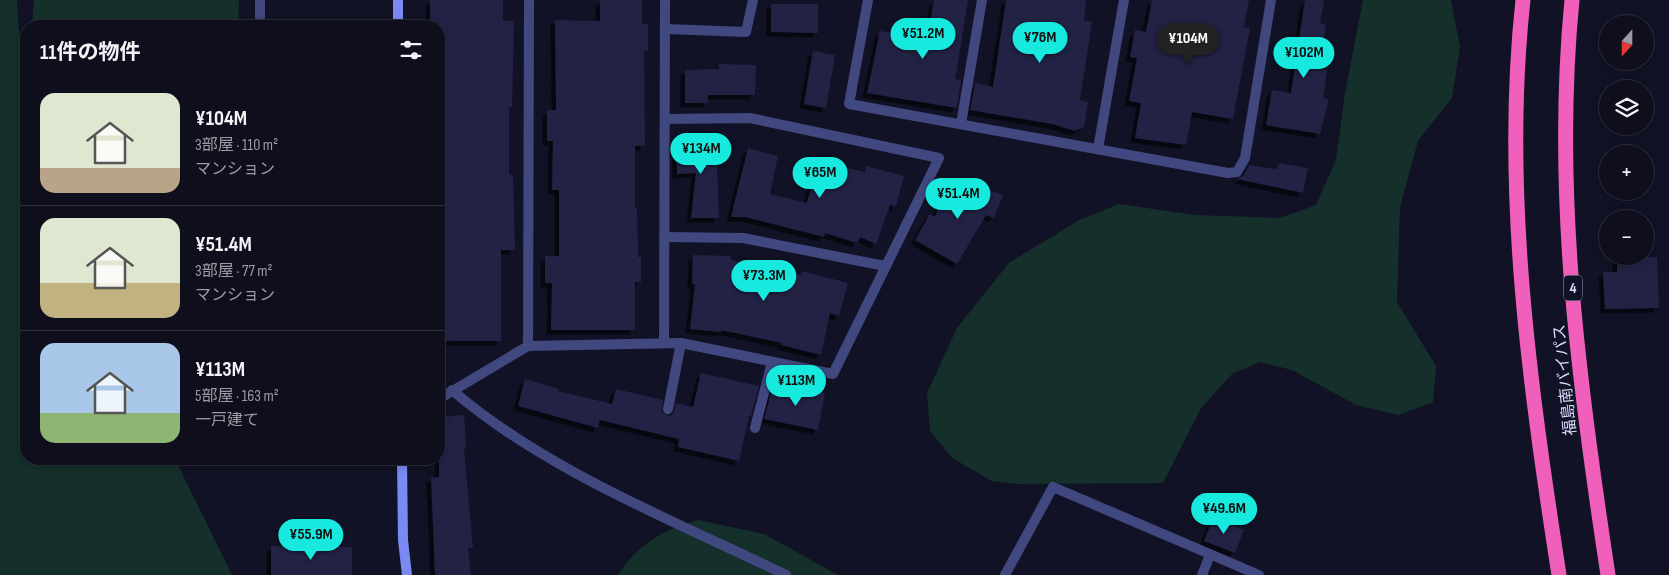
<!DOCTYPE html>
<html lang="ja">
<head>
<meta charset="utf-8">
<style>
  :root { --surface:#0e0e1c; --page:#1c1c29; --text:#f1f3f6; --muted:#9b9ca3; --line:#2e2e3b; --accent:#18e9df }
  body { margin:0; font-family:"Sofia Sans Condensed","Noto Sans JP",sans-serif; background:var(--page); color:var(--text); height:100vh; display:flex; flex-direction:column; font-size:19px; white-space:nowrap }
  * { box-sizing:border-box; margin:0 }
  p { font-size:16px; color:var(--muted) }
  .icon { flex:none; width:28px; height:28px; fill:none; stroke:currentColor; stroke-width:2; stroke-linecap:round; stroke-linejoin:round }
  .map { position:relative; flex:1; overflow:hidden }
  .details { position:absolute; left:20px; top:20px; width:425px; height:445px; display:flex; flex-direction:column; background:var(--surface); border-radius:20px; box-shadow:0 2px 8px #0003,0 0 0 1px var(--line) }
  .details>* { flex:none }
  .needle { width:32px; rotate:201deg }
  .fabs { position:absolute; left:1599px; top:15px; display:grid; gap:10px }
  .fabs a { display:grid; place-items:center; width:55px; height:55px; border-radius:50%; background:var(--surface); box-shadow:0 2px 8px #0003,0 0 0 1px var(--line); font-size:25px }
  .price { position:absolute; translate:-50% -42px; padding:0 11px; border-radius:18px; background:var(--accent); color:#111; font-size:16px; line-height:32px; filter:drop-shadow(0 1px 2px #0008) }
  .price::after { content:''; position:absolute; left:50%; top:30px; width:15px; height:11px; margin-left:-8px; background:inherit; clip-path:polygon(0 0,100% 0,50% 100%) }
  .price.on { background:#222; color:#fff }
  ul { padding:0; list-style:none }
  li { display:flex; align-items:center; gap:15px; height:125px; padding:0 20px }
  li+li { border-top:1px solid var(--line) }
  li span { display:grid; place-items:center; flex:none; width:140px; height:100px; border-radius:15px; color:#555 }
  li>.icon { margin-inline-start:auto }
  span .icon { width:60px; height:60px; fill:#fffc; stroke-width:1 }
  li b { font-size:21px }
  h2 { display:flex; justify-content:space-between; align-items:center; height:60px; padding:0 20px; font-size:21px }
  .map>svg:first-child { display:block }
</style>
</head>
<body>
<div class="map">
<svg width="1669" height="575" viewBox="0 0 1669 575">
  <defs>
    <filter id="shadow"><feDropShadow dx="-4.5" dy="4.5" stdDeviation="0" flood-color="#0009"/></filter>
  </defs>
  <rect width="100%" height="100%" fill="#121226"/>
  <!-- green -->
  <g fill="#152f2b">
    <polygon points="0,0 17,0 22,81 26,99 26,459 175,459 232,575 0,575"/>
    <polygon points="34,0 239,0 238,22 234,26 32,26"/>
    <polygon points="1363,0 1451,0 1460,47 1452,98 1418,141 1400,207 1397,302 1436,366 1433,402 1398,415 1356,405 1292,370 1260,362 1232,374 1201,408 1163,483 1017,484 992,481 952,458 930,431 927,393 957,328 1009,263 1079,220 1119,204 1195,215 1280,218 1316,205 1336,160 1345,93"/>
    <path d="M 698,520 L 764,534 L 838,575 L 618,575 C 639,543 661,531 698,520 Z"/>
  </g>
  <!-- building -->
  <g fill="#222045" filter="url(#shadow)">
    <polygon points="430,0 503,0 503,21 514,21 512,107 509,107 509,175 513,175 515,250 501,250 501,341 439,341 439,26 430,26"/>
    <polygon points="600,0 642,0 642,24 648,24 648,51 644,51 645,146 635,146 635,208 637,208 638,257 641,257 641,282 635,282 635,330 551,330 552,283 545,283 545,256 559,256 559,190 552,190 553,141 547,141 547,110 556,110 555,20 600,21"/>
    <polygon points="934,0 968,0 956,74 955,79 961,80 957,108 867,93 880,31 927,39"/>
    <polygon points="1006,0 1086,0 1084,20 1092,22 1080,100 1088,102 1084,127 1075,131 1052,124 970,110 975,83 993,87"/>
    <polygon points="1152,0 1249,0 1244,27 1250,28 1233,119 1192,112 1186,145 1135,138 1141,103 1129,101 1137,58 1130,57 1135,30 1146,32"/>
    <polygon points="1305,0 1324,0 1320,23 1326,24 1320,69 1327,70 1323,98 1329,99 1320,134 1266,125 1272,90 1291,93"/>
    <polygon points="771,4 818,4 818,33 771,32"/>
    <polygon points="813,51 835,55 826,108 804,104"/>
    <polygon points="719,64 756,65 755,95 708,95 708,103 685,103 685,70 719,69"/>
    <polygon points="716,140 719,218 691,218 696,173 677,174 676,141"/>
    <polygon points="748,148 778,156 770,194 807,203 818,161 865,172 866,166 904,176 896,206 890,205 876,244 860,237 857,243 825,233 824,237 745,217 731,217"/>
    <polygon points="1280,163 1308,168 1303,193 1237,179 1243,176 1249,165 1276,169"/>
    <polygon points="964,181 1003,195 994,218 986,215 957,264 915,240 930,214 935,217 945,190 959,196"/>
    <polygon points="693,255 731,256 731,260 801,275 802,271 848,283 839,316 830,313 821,355 781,345 782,343 721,330 721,332 690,329 695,284 692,284"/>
    <polygon points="1657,257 1659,308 1605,309 1603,272 1617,272 1617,258"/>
    <polygon points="701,373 759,386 751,416 749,416 739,461 678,447 679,439 600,420 598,428 518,406 525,379 559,389 558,391 612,404 616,389 663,400 662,412 670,416 673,413 676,403 693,407"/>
    <polygon points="780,384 825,393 818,430 764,419 772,389 778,390"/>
    <polygon points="464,415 466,447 464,448 473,548 468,548 471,575 435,575 431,478 439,477 439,417"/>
    <polygon points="1213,518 1244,530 1235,553 1204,541"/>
    <polygon points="271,546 352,547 352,575 271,575"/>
  </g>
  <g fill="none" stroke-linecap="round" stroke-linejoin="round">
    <!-- street -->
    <g stroke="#414880" stroke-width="10">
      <polyline points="868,0 849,104 1228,173 1237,172 1245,158 1271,0"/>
      <polyline points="260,26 260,0"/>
      <polyline points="666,29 746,32 753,0"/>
      <polyline points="961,124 982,0"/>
      <polyline points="1098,149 1124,0"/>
      <polyline points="666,237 743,238 885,266"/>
      <polyline points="664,342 665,0"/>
      <polyline points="528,346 529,0"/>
      <path d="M 452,390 C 546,471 675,521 786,575"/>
      <polyline points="439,399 528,346 681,343 833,374 939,158 750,118 665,119"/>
      <polyline points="668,409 681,343"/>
      <polyline points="755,428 772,362"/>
      <polyline points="1005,575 1053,487 1259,575"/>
      <polyline points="1202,575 1210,555"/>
    </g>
    <!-- secondary -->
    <g stroke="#7a89f3" stroke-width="10">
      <polyline points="398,0 398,26"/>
      <polyline points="402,459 403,540 407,575"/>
    </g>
    <!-- highway -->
    <g stroke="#f060bb" stroke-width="15">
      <path d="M 1523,0 C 1502,191 1530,387 1559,575"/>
      <path d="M 1572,0 C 1553,192 1579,385 1608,575"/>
    </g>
  </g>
  <g text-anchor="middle" stroke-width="4.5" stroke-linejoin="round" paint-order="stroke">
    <!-- shield labels -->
    <rect fill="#121226" stroke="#9e9fbc" stroke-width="1" x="1564" y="275.5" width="18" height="25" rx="4"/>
    <g font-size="15" font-weight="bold" fill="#dadbfc">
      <text x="1573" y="293">4</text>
    </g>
    <!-- street labels -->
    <g font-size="16" fill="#dadbfc" stroke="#121226">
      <text transform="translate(1564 380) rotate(-96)" y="6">福島南バイパス</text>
    </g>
  </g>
</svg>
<div class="fabs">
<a><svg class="needle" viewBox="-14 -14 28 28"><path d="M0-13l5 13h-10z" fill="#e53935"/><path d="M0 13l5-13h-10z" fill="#9b9ca3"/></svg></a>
<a><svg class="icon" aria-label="layers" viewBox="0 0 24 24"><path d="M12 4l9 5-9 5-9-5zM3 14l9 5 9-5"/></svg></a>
<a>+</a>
<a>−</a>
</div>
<b class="price" style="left:923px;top:60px">¥51.2M</b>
<b class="price" style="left:1040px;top:64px">¥76M</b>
<b class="price on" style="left:1188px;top:65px">¥104M</b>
<b class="price" style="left:1304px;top:79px">¥102M</b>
<b class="price" style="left:701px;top:175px">¥134M</b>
<b class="price" style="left:820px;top:199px">¥65M</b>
<b class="price" style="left:958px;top:220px">¥51.4M</b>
<b class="price" style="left:764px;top:302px">¥73.3M</b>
<b class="price" style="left:796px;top:407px">¥113M</b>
<b class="price" style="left:1224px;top:535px">¥49.6M</b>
<b class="price" style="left:311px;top:561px">¥55.9M</b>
<section class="details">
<h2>11件の物件<svg class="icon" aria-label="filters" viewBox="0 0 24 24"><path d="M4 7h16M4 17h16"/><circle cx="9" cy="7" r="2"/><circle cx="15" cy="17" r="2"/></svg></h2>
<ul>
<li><span style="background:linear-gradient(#dfe7d0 75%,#b9a48a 0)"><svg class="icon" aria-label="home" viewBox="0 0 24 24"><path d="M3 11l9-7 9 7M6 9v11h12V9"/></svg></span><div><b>¥104M</b><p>3部屋 · 110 m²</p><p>マンション</p></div></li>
<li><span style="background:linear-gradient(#dfe7d0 65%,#c2b280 0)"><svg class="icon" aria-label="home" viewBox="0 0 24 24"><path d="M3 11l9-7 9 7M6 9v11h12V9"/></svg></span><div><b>¥51.4M</b><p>3部屋 · 77 m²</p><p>マンション</p></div></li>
<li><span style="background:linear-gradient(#a9c7e8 70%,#8fb573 0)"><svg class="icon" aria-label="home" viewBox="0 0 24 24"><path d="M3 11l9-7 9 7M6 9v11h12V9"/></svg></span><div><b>¥113M</b><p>5部屋 · 163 m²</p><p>一戸建て</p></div></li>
</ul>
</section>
</div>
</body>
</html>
